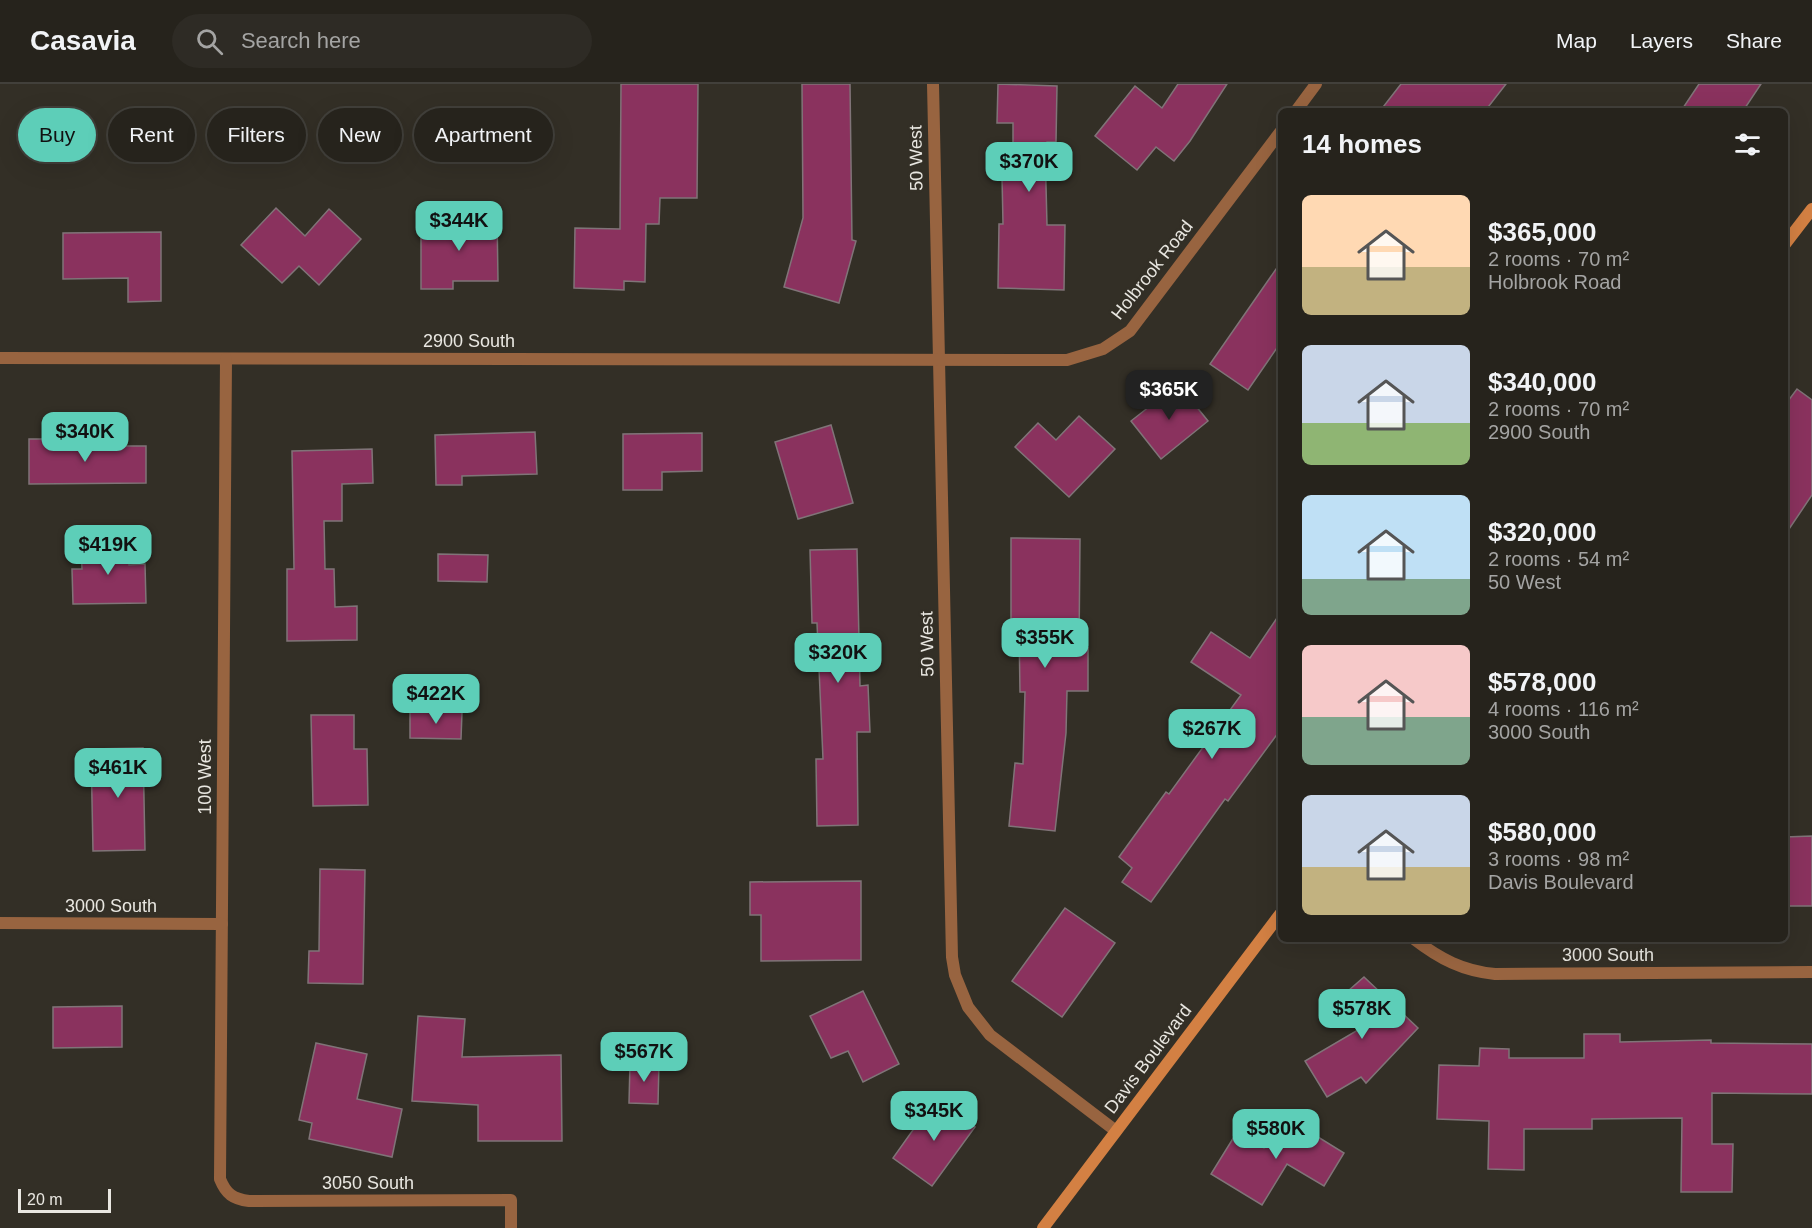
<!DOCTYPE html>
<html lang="en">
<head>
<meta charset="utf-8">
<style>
  :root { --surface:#26231c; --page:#2e2b25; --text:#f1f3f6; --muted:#a4a4a3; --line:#42403b; --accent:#5dceb8 }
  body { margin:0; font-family:Helvetica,sans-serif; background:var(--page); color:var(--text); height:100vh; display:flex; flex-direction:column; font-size:22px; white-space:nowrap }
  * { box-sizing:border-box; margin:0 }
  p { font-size:20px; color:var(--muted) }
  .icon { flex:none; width:33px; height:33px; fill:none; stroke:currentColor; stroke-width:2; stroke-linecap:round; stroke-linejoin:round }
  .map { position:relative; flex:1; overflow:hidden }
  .details { position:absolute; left:1278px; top:24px; width:510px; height:834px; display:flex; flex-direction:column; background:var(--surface); border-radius:9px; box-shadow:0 6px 24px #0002,0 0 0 2px var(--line) }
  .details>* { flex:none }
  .banner { position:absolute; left:18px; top:24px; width:570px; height:54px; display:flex; gap:12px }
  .scale { position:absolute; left:18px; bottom:15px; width:93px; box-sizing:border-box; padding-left:6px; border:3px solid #e9e7e1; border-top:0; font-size:16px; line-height:21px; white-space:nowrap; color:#e9e7e1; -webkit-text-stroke:4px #332f26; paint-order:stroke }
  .price { position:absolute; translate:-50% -51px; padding:0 14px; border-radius:12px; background:var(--accent); color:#111; font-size:20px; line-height:39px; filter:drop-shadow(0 2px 3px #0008) }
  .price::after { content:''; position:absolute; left:50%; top:36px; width:18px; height:14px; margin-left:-9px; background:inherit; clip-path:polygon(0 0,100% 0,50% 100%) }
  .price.on { background:#222; color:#fff }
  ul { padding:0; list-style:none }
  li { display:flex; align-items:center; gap:18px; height:150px; padding:0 24px }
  li span { display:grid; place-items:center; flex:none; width:168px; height:120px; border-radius:9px; color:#555 }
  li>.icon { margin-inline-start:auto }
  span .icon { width:72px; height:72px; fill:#fffc; stroke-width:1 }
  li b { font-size:26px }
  h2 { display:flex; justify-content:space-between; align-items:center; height:72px; padding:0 24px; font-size:26px }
  .pill { padding:0 21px; border-radius:27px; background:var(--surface); box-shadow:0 6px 24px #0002,0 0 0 2px var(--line); font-size:21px; line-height:54px }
  .pill.on { background:var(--accent); color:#111 }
  header { display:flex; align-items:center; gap:36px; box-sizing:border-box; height:84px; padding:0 30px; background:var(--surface); border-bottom:2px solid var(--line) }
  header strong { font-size:28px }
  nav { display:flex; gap:33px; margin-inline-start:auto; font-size:21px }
  .search { width:420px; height:54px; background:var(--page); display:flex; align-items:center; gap:15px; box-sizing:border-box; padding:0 21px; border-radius:33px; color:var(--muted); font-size:22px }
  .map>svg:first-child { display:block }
</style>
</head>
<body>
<header>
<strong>Casavia</strong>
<div class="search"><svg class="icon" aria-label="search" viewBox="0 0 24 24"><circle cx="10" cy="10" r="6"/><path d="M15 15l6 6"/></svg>Search here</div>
<nav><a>Map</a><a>Layers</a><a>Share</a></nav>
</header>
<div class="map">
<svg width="1812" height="1144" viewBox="0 0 1812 1144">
  <rect width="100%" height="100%" fill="#332f26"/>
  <!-- building -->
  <g fill="#8a325e" stroke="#807478" stroke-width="1.5">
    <polygon points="621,0 698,0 697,114 660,114 659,140 646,140 645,198 624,197 624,206 574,204 575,144 620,145"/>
    <polygon points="802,0 850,0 852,156 856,157 839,219 784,203 803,134"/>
    <polygon points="998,0 1057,2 1056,58 1047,58 1045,62 1047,141 1065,141 1064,206 998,204 999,140 1003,140 1002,93 1013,92 1013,39 997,39"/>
    <polygon points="1178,0 1227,0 1190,57 1174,77 1156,63 1137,86 1095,52 1135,2 1162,24"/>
    <polygon points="1401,0 1506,0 1485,27 1380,27"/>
    <polygon points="1699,0 1761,0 1743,27 1681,27"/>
    <polygon points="276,124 305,152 329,125 361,155 319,201 299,182 282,199 241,161"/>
    <polygon points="497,130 498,197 453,197 453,205 421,205 421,139 467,138 467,131"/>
    <polygon points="161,148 161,217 128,218 128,194 63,195 63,149"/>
    <polygon points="1281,178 1281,258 1248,306 1210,280"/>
    <polygon points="1178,300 1208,337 1161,375 1131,337"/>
    <polygon points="1797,305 1812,316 1812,411 1785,451 1785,321"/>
    <polygon points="1079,332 1115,365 1069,413 1015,363 1038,339 1056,356"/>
    <polygon points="831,341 853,419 798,435 775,358"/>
    <polygon points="535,348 537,390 462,392 462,401 436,401 435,351"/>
    <polygon points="702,349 702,387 662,388 662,406 623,406 623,350"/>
    <polygon points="29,355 97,355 97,362 146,362 146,399 29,400"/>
    <polygon points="372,365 373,399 342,400 342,437 324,437 325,485 334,485 335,523 357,522 357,556 287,557 287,485 294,485 292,367"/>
    <polygon points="1011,454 1080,455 1079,564 1088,564 1088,607 1067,607 1066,649 1055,747 1009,742 1015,679 1023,680 1025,608 1020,608 1019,544 1011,543"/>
    <polygon points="128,459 129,481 145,480 146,519 73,520 72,485 82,485 81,460"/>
    <polygon points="857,465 860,602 868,601 870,648 857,648 858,741 817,742 816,675 823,675 817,539 812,539 810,466"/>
    <polygon points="438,470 488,471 487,498 438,497"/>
    <polygon points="1281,528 1281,645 1228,717 1225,715 1151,818 1122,798 1132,784 1119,773 1166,708 1169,710 1241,611 1191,578 1211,548 1250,574"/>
    <polygon points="410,627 462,628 461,655 410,654"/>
    <polygon points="311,631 354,631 354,665 367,665 368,721 313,722"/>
    <polygon points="143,664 145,766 93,767 91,665"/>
    <polygon points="1812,752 1812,822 1785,822 1785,753"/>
    <polygon points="320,785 365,786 363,900 308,899 309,867 319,867"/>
    <polygon points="861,797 861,876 761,877 761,831 750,831 750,798"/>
    <polygon points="1065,824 1115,859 1062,933 1012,897"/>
    <polygon points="1364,893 1418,944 1366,999 1361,993 1327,1013 1305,977 1358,946 1339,915"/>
    <polygon points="863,907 899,980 863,998 848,967 831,974 810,932"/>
    <polygon points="122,922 122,963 53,964 53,923"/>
    <polygon points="418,932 465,935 462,973 561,971 562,1057 478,1057 478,1021 412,1017"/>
    <polygon points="1584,950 1620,950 1620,958 1711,956 1711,959 1812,960 1812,1010 1712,1009 1712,1060 1733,1060 1732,1108 1681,1108 1682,1034 1592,1035 1592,1045 1524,1045 1524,1086 1488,1085 1489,1037 1437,1035 1439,981 1479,982 1480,964 1509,965 1509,974 1584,974"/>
    <polygon points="316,959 367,970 357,1015 402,1025 392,1073 309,1055 312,1039 299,1036"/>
    <polygon points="630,979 659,979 658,1020 629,1019"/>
    <polygon points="935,1015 975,1043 932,1102 893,1074"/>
    <polygon points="1284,1032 1344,1069 1324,1102 1287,1080 1262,1121 1211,1090 1237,1048 1264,1064"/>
  </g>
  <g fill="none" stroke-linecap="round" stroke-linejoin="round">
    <!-- street -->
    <g stroke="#986440" stroke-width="12">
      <polyline points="933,0 952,873 955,891 968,923 990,951 1116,1047"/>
      <polyline points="1296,27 1316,0"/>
      <polyline points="0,274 1067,276 1103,265 1130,247 1281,47"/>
      <path d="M 226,275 L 220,1095 C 226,1110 233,1115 249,1117 L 511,1116 L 511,1144"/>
      <polyline points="0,839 222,840"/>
      <path d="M 1414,855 C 1440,875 1463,887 1495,890 L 1812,888"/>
    </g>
    <!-- secondary -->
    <g stroke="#d38043" stroke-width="12">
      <polyline points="1785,160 1812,125"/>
      <polyline points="1043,1144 1281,829"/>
    </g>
  </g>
  <g text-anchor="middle" stroke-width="5" stroke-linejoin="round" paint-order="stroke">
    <!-- street labels -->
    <g font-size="18" fill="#e9e7e1" stroke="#332f26">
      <text transform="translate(916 74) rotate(-91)" y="6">50 West</text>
      <text transform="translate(1152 186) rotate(-52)" y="6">Holbrook Road</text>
      <text x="469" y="263">2900 South</text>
      <text transform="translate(927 560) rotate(-91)" y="6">50 West</text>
      <text transform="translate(205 693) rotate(-90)" y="6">100 West</text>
      <text x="111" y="828">3000 South</text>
      <text x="1608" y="877">3000 South</text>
      <text transform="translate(1148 975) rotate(-53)" y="6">Davis Boulevard</text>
      <text x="368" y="1105">3050 South</text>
    </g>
  </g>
</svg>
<div class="scale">20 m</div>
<b class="price" style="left:1029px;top:109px">$370K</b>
<b class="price" style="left:459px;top:168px">$344K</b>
<b class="price on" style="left:1169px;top:337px">$365K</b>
<b class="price" style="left:85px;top:379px">$340K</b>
<b class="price" style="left:108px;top:492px">$419K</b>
<b class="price" style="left:1045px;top:585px">$355K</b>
<b class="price" style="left:838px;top:600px">$320K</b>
<b class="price" style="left:436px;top:641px">$422K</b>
<b class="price" style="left:1212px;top:676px">$267K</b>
<b class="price" style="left:118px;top:715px">$461K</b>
<b class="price" style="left:1362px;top:956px">$578K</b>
<b class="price" style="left:644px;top:999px">$567K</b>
<b class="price" style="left:934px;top:1058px">$345K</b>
<b class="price" style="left:1276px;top:1076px">$580K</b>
<div class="banner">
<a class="pill on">Buy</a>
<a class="pill">Rent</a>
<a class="pill">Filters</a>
<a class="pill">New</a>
<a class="pill">Apartment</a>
</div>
<section class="details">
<h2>14 homes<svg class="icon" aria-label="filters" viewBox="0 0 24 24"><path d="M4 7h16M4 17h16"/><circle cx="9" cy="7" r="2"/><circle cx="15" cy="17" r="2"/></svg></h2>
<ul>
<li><span style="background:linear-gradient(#ffd9b3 60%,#c2b280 0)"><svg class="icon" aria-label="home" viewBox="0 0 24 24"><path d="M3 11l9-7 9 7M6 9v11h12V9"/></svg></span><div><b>$365,000</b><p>2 rooms · 70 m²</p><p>Holbrook Road</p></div></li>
<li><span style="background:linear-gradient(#c9d6e8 65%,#8fb573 0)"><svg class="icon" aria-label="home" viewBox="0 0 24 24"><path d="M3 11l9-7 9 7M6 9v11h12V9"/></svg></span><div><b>$340,000</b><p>2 rooms · 70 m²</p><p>2900 South</p></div></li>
<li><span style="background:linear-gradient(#bfe0f5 70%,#7fa58c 0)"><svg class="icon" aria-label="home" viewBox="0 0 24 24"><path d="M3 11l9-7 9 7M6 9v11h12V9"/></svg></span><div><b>$320,000</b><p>2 rooms · 54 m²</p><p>50 West</p></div></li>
<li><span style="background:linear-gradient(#f6c9c9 60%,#7fa58c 0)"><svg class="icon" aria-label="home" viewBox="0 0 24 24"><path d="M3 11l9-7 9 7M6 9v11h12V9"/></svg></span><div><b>$578,000</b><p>4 rooms · 116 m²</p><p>3000 South</p></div></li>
<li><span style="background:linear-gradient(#c9d6e8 60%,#c2b280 0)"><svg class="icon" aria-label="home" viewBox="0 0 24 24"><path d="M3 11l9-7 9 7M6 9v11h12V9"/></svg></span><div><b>$580,000</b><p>3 rooms · 98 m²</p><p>Davis Boulevard</p></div></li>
</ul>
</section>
</div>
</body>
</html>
